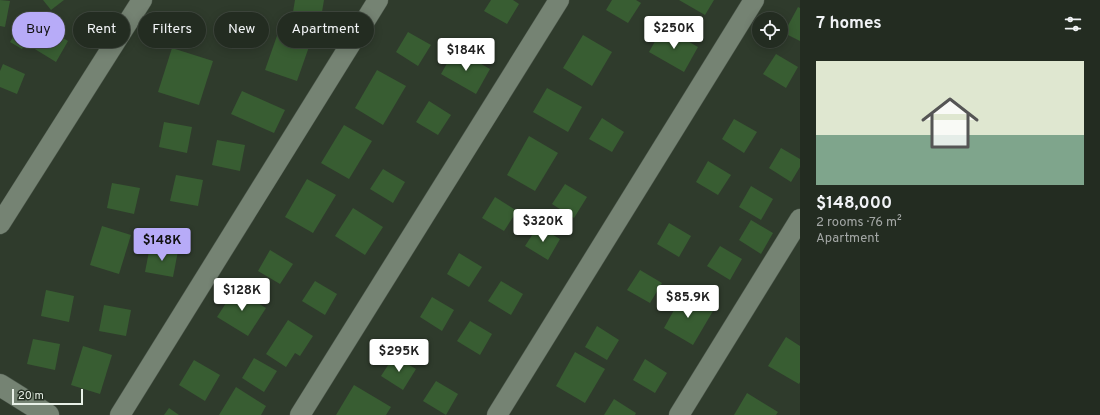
<!DOCTYPE html>
<html lang="en">
<head>
<meta charset="utf-8">
<style>
  :root { --surface:#232c21; --page:#2b342a; --text:#f1f3f6; --muted:#a3a7a5; --line:#40483f; --accent:#b7abf8 }
  body { margin:0; font-family:Overpass,sans-serif; background:var(--page); color:var(--text); height:100vh; display:flex; flex-direction:column; font-size:15px; white-space:nowrap }
  * { box-sizing:border-box; margin:0 }
  p { font-size:13px; color:var(--muted) }
  .icon { flex:none; width:22px; height:22px; fill:none; stroke:currentColor; stroke-width:2; stroke-linecap:round; stroke-linejoin:round }
  .map { position:relative; flex:1; overflow:hidden }
  .panel { display:flex; flex-direction:column; background:var(--surface); width:300px }
  .panel>* { flex:none }
  .guide { position:absolute; left:12px; top:12px; width:380px; height:36px; display:flex; gap:8px }
  .fabs { position:absolute; left:752px; top:12px; display:grid; gap:8px }
  .fabs a { display:grid; place-items:center; width:36px; height:36px; border-radius:50%; background:var(--surface); box-shadow:0 2px 10px #0003,0 0 0 1px var(--line); font-size:20px }
  .scale { position:absolute; left:12px; bottom:10px; width:71px; box-sizing:border-box; padding-left:4px; border:2px solid #e8f0e7; border-top:0; font-size:11px; line-height:14px; white-space:nowrap; color:#e8f0e7; -webkit-text-stroke:3px #253023; paint-order:stroke }
  .price { position:absolute; translate:-50% -34px; padding:0 9px; border-radius:4px; background:#fff; color:#222; font-size:13px; line-height:26px; filter:drop-shadow(0 1px 2px #0008) }
  .price::after { content:''; position:absolute; left:50%; top:24px; width:12px; height:9px; margin-left:-6px; background:inherit; clip-path:polygon(0 0,100% 0,50% 100%) }
  .price.selected { background:var(--accent); color:#111 }
  ul { padding:0; list-style:none }
  li { display:grid; align-content:center; gap:8px; height:212px; padding:0 16px }
  li span { display:grid; place-items:center; height:124px; border-radius:0px; color:#555 }
  li>.icon { margin-inline-start:auto }
  span .icon { width:72px; height:72px; fill:#fffc; stroke-width:1 }
  li b { font-size:17px }
  h2 { display:flex; justify-content:space-between; align-items:center; height:48px; padding:0 16px; font-size:17px }
  .chip { padding:0 14px; border-radius:18px; background:var(--surface); box-shadow:0 2px 10px #0003,0 0 0 1px var(--line); font-size:14px; line-height:36px }
  .chip.selected { background:var(--accent); color:#111 }
  main { display:flex; flex:1; min-height:0 }
  .map>svg:first-child { display:block }
</style>
</head>
<body>
<main>
<div class="map">
<svg width="800" height="415" viewBox="0 0 800 415">
  <rect width="100%" height="100%" fill="#2f3b2c"/>
  <!-- building -->
  <g fill="#385d32">
    <polygon points="0,0 10,1 5,27 0,26"/>
    <polygon points="43,0 64,0 51,10"/>
    <polygon points="295,0 324,0 321,18 293,12"/>
    <polygon points="491,0 513,0 519,4 507,24 484,11"/>
    <polygon points="612,0 636,0 641,3 628,23 606,10"/>
    <polygon points="679,0 714,0 705,15"/>
    <polygon points="798,7 800,8 800,41 784,33"/>
    <polygon points="229,11 259,21 250,48 220,38"/>
    <polygon points="27,15 68,41 56,62 25,43 22,49 10,42"/>
    <polygon points="663,27 698,47 684,72 649,52"/>
    <polygon points="279,30 311,41 297,81 265,70"/>
    <polygon points="408,32 431,45 418,66 396,52"/>
    <polygon points="583,35 612,52 592,86 563,68"/>
    <polygon points="172,48 213,61 199,105 158,92"/>
    <polygon points="455,49 490,69 476,94 441,74"/>
    <polygon points="776,54 798,67 786,88 763,74"/>
    <polygon points="3,64 25,74 17,94 0,87 0,71"/>
    <polygon points="377,70 406,86 383,125 355,108"/>
    <polygon points="547,88 582,107 568,132 533,112"/>
    <polygon points="242,91 285,110 274,133 231,114"/>
    <polygon points="429,101 451,115 438,135 416,122"/>
    <polygon points="602,118 624,132 612,152 589,139"/>
    <polygon points="734,119 757,132 744,153 722,139"/>
    <polygon points="164,122 192,127 187,153 159,147"/>
    <polygon points="344,125 372,141 349,179 321,163"/>
    <polygon points="529,136 558,153 535,191 507,175"/>
    <polygon points="217,140 245,145 240,171 212,165"/>
    <polygon points="781,148 800,159 800,167 791,182 769,168"/>
    <polygon points="708,161 731,175 718,195 696,182"/>
    <polygon points="383,169 405,182 393,203 370,189"/>
    <polygon points="176,175 203,180 198,206 170,201"/>
    <polygon points="307,179 336,195 313,233 285,217"/>
    <polygon points="112,183 140,188 134,214 107,208"/>
    <polygon points="565,184 587,197 574,218 552,204"/>
    <polygon points="751,186 773,199 761,220 739,207"/>
    <polygon points="495,197 517,211 504,231 482,218"/>
    <polygon points="353,208 383,227 365,255 335,236"/>
    <polygon points="751,220 773,233 761,254 739,240"/>
    <polygon points="669,223 691,236 679,257 657,244"/>
    <polygon points="102,226 131,235 119,274 90,265"/>
    <polygon points="538,226 560,239 548,260 525,246"/>
    <polygon points="150,246 178,251 173,277 145,272"/>
    <polygon points="720,246 742,259 730,280 707,266"/>
    <polygon points="270,250 293,264 280,284 258,271"/>
    <polygon points="459,253 482,267 469,287 447,274"/>
    <polygon points="640,270 662,283 650,303 627,290"/>
    <polygon points="315,281 337,294 325,315 302,301"/>
    <polygon points="501,281 523,294 511,315 488,301"/>
    <polygon points="235,289 266,308 248,336 217,317"/>
    <polygon points="46,290 74,296 69,322 41,316"/>
    <polygon points="683,294 713,311 693,345 664,328"/>
    <polygon points="432,297 454,310 442,331 420,317"/>
    <polygon points="104,305 131,310 126,336 99,331"/>
    <polygon points="288,320 313,336 300,356 295,353 286,367 266,354"/>
    <polygon points="470,321 492,334 480,355 457,341"/>
    <polygon points="597,326 619,340 607,360 585,347"/>
    <polygon points="786,337 800,346 800,382 799,384 768,366"/>
    <polygon points="33,339 60,344 55,370 27,364"/>
    <polygon points="83,346 112,355 100,394 71,385"/>
    <polygon points="575,352 605,369 585,403 556,386"/>
    <polygon points="394,356 416,369 403,390 381,376"/>
    <polygon points="254,358 277,371 264,392 242,378"/>
    <polygon points="645,359 667,373 655,393 633,380"/>
    <polygon points="194,360 220,375 205,401 179,385"/>
    <polygon points="436,381 458,394 446,415 423,401"/>
    <polygon points="354,385 391,407 386,415 336,415"/>
    <polygon points="236,387 266,406 261,415 219,415"/>
    <polygon points="747,393 778,412 776,415 734,415"/>
    <polygon points="614,399 636,413 635,415 604,415"/>
    <polygon points="169,408 179,415 164,415"/>
  </g>
  <g fill="none" stroke-linecap="round" stroke-linejoin="round">
    <!-- minor casing -->
    <g stroke="#4d584c" stroke-width="21">
      <g id="minor">
        <polyline points="0,224 142,0"/>
        <polyline points="120,415 378,0"/>
        <polyline points="300,415 559,0"/>
        <polyline points="497,415 754,0"/>
        <polyline points="679,415 800,219"/>
      </g>
    </g>
    <!-- tertiary casing -->
    <g stroke="#4d584c" stroke-width="23">
      <polyline id="tertiary" points="0,385 48,415"/>
    </g>
    <!-- minor -->
    <use href="#minor" stroke="#758373" stroke-width="20"/>
    <!-- tertiary -->
    <use href="#tertiary" stroke="#758373" stroke-width="22"/>
  </g>
</svg>
<div class="fabs">
<a><svg class="icon" aria-label="locate" viewBox="0 0 24 24"><circle cx="12" cy="12" r="6"/><path d="M12 2v4M12 18v4M2 12h4M18 12h4"/></svg></a>
</div>
<div class="scale">20 m</div>
<b class="price" style="left:674px;top:50px">$250K</b>
<b class="price" style="left:466px;top:72px">$184K</b>
<b class="price" style="left:543px;top:243px">$320K</b>
<b class="price selected" style="left:162px;top:262px">$148K</b>
<b class="price" style="left:242px;top:312px">$128K</b>
<b class="price" style="left:688px;top:319px">$85.9K</b>
<b class="price" style="left:399px;top:373px">$295K</b>
<div class="guide">
<a class="chip selected">Buy</a>
<a class="chip">Rent</a>
<a class="chip">Filters</a>
<a class="chip">New</a>
<a class="chip">Apartment</a>
</div>
</div>
<section class="panel">
<h2>7 homes<svg class="icon" aria-label="filters" viewBox="0 0 24 24"><path d="M4 7h16M4 17h16"/><circle cx="9" cy="7" r="2"/><circle cx="15" cy="17" r="2"/></svg></h2>
<ul>
<li><span style="background:linear-gradient(#dfe7d0 60%,#7fa58c 0)"><svg class="icon" aria-label="home" viewBox="0 0 24 24"><path d="M3 11l9-7 9 7M6 9v11h12V9"/></svg></span><div><b>$148,000</b><p>2 rooms · 76 m²</p><p>Apartment</p></div></li>
</ul>
</section>
</main>
</body>
</html>
